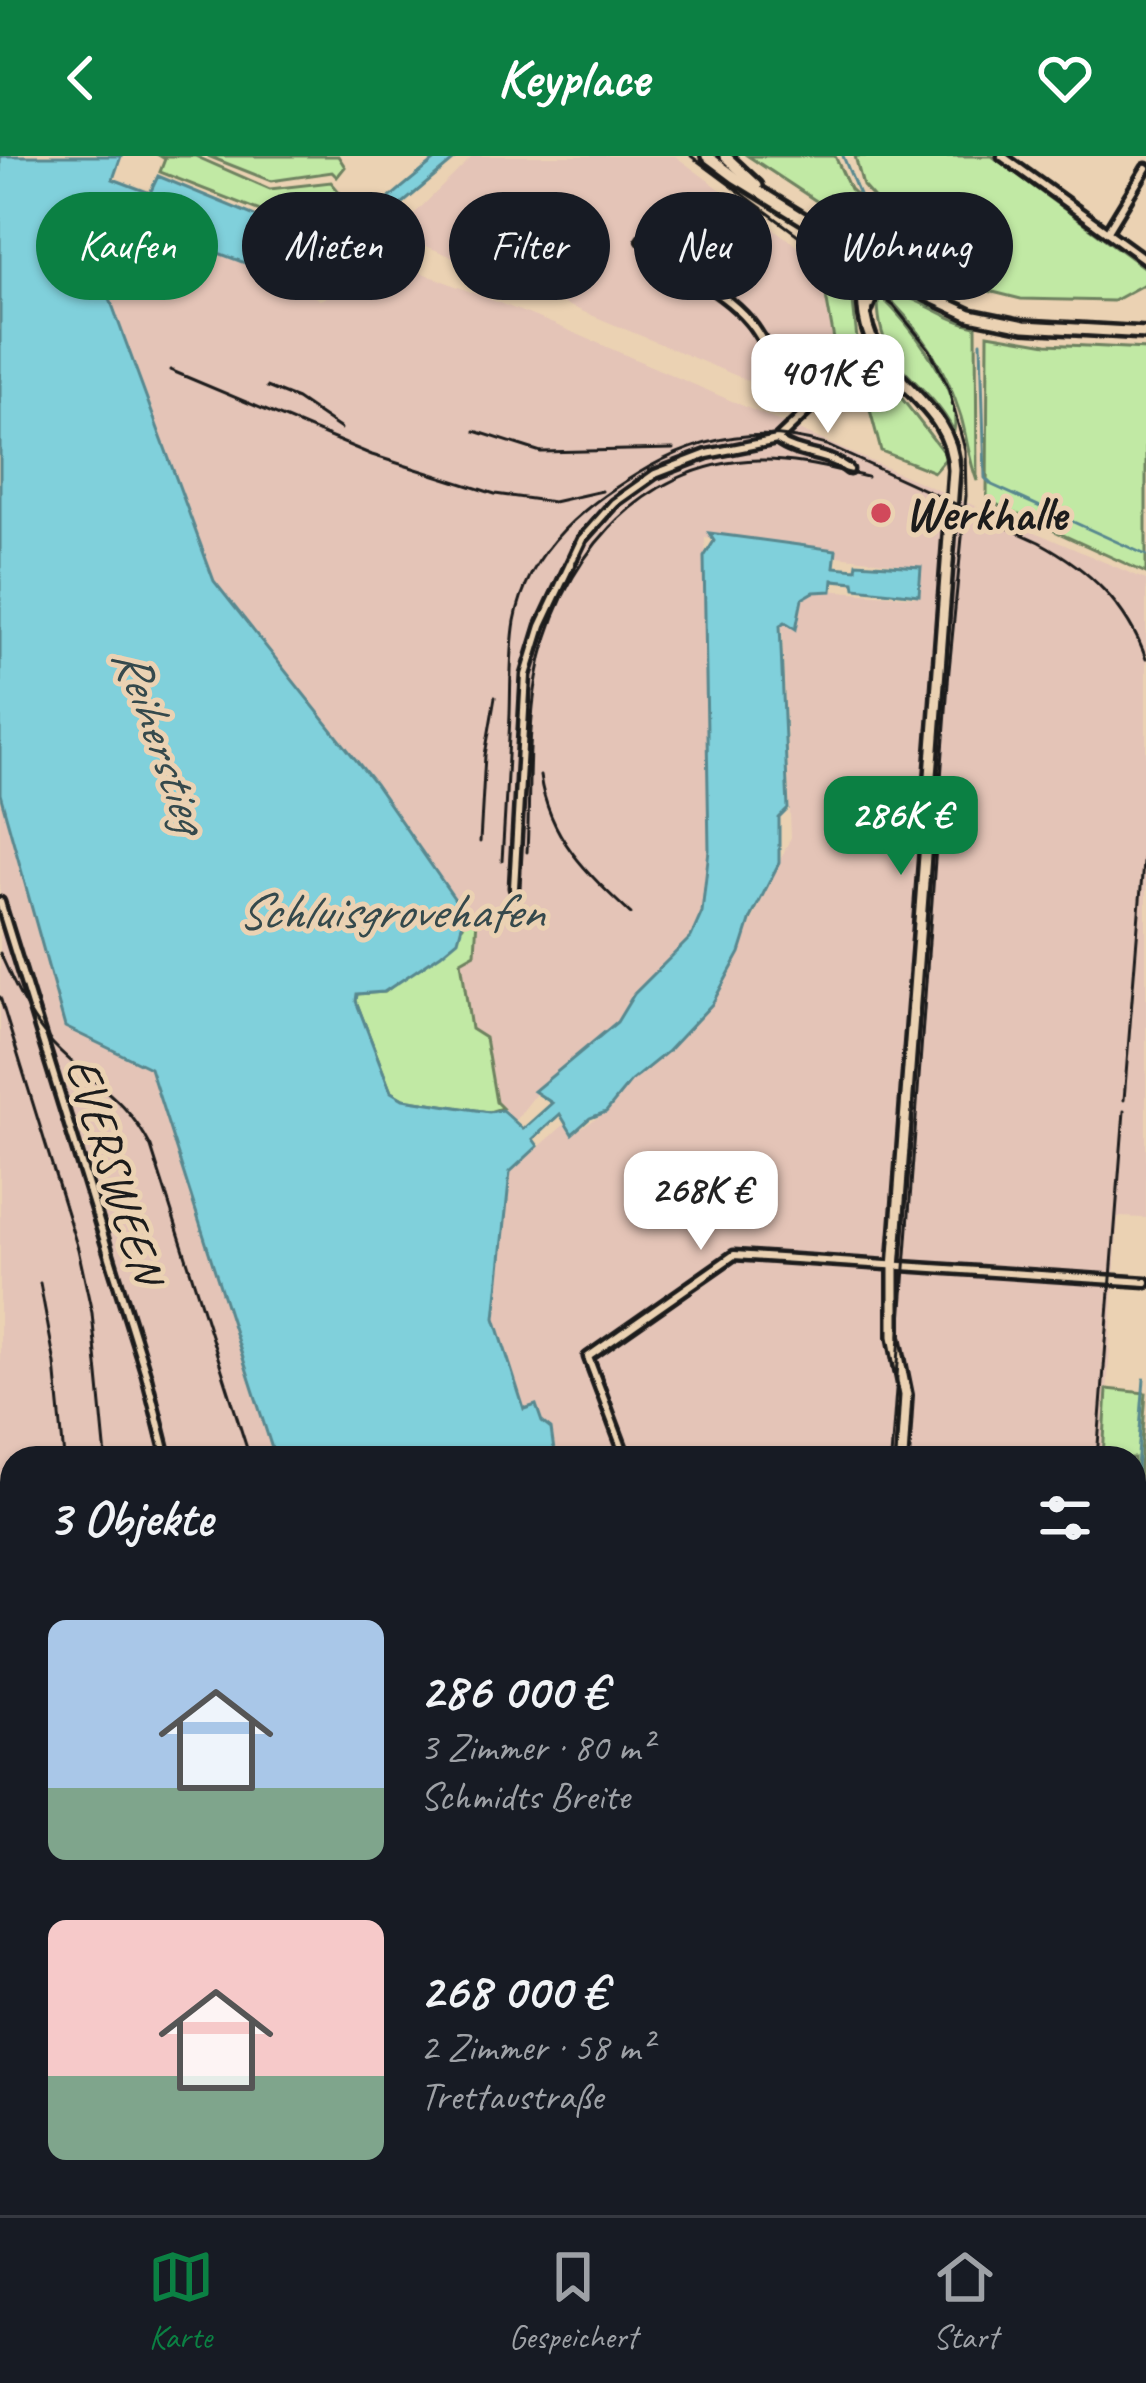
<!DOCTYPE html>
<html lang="de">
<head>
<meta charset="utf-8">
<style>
  :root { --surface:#171b24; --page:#242831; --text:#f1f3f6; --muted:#9ea1a6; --line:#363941; --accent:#0b8043 }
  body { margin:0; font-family:Caveat,sans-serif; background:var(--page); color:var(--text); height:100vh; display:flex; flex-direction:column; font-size:45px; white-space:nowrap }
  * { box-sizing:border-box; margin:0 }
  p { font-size:39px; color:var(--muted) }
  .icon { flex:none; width:66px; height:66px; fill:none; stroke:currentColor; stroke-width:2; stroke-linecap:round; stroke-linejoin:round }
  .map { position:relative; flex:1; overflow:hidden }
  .drawer { position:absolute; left:0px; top:1290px; width:1146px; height:771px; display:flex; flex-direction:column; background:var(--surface); border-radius:36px 36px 0 0; box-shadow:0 3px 9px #0004 }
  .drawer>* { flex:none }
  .top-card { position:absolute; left:36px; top:36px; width:1074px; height:108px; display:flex; gap:24px }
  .price { position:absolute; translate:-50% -102px; padding:0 27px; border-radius:24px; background:#fff; color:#222; font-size:39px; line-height:78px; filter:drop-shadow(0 3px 6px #0008) }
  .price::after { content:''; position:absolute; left:50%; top:72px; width:36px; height:27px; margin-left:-18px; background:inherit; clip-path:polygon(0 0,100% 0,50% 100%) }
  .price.current { background:var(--accent); color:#fff }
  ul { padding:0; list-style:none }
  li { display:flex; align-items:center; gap:36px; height:300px; padding:0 48px }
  li span { display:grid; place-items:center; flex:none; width:336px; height:240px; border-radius:18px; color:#555 }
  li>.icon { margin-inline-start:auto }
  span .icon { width:144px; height:144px; fill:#fffc; stroke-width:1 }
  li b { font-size:51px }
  h2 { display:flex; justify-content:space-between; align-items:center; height:144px; padding:0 48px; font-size:51px }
  .tag { padding:0 42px; border-radius:54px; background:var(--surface); box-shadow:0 3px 9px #0004; font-size:42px; line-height:108px }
  .tag.current { background:var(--accent); color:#fff }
  header { display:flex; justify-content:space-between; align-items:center; height:156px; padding:0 48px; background:var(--accent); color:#fff; font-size:54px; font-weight:800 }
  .tab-bar { display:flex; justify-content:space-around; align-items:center; height:168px; border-top:3px solid var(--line); background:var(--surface); font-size:33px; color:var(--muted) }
  .tab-bar a { display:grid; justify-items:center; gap:6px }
  .tab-bar .current { color:var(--accent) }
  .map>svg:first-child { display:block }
</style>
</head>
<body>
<header><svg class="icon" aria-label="back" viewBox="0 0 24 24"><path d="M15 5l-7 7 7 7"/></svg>Keyplace<svg class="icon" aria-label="heart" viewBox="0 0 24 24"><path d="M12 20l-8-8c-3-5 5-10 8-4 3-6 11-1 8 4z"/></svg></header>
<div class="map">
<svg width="1146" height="2059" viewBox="0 0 1146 2059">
  <rect width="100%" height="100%" fill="#ebd2b3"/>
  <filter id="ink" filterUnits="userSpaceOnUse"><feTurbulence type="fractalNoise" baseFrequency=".00833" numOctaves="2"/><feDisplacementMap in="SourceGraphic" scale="24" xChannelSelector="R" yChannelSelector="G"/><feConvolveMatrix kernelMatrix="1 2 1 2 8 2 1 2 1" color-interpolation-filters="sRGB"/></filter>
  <g filter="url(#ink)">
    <!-- built -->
    <g fill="#e4c4b7">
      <polygon points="473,0 675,0 820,107 839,211 785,240 395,77"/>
      <polygon points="100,57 138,67 261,113 320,144 397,107 556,169 1146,424 1146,1062 1118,1061 1103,1302 555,1302 536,1249 524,1254 495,1162 510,1017 567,966 577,975 609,954 634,923 700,863 732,808 791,681 781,448 801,432 915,441 919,438 921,411 705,382 717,726 672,831 536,938 515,965 496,946 485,883 471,873 461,805 477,761 465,758 375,628 214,425 86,78 86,65"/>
      <polygon points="0,638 66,872 150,912 274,1302 12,1302 12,1461 8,1440 0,1442"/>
      <polygon points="1134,1988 1146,2059 929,2059 929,2049 1134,2049"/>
      <polygon points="53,2049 414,2049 415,2059 54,2059"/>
      <polygon points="569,2049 902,2049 902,2059 570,2059"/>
    </g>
    <!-- green -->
    <g fill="#c1e9a4" stroke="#6e8260" stroke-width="3">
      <polygon points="160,0 195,0 270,33 331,26 345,43 260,55 160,16 165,3"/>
      <polygon points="208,0 338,0 345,11 337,21 332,16 271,25"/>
      <polygon points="748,0 835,0 850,33 885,65 966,123 956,137"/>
      <polygon points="855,0 992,0 1146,113 1146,127 1113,145 1021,143 989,135 888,58 863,30"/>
      <polygon points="820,107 851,127 859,202 839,211"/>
      <path d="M 881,135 C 918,138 942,164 976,170 L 977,325 C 969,304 967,282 961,261 C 946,211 920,170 881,135 Z"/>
      <path d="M 878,138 C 907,165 963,233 954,275 C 924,217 876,217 878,138 Z"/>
      <polygon points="988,178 1047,188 1146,193 1146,417 987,344"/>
      <polygon points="884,234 900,240 947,301 934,316 881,295 866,239"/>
      <polygon points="465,758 477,761 475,797 461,805 471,873 485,882 496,946 502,952 489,956 403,943 391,936 356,845 357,838 385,836 463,770"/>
      <polygon points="1107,1233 1146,1237 1134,1386 1134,1302 1103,1302"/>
    </g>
    <!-- water -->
    <g fill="#80d0db" stroke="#58888f" stroke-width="3">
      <polygon points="0,0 121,0 113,23 150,37 158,20 257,61 341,49 375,54 440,0 459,0 383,64 383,84 356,109 261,113 138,67 143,51 109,37 100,57 86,66 86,78 214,425 375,628 465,758 458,784 441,798 384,836 357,838 356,845 391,936 403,943 489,956 502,954 523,973 552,947 534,935 617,866 634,838 691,781 702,756 709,694 704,401 714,385 709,377 836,394 834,411 856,413 857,407 921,411 919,439 855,432 854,426 833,424 832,435 814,436 802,443 796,473 785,466 780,469 788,653 779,662 779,707 751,762 740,797 712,848 667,896 631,925 606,956 590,962 572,978 560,958 533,983 538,990 510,1016 495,1162 524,1253 536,1249 542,1266 551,1273 555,1302 275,1302 150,912 65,871 0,638"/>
      <polygon points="414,2049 569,2049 570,2059 415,2059"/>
    </g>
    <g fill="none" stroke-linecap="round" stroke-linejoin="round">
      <!-- stream -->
      <g stroke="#58888f" stroke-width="3">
        <polyline points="843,0 863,48 872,59 972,125"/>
        <polyline points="981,186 985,322 992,329 1146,399"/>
        <polyline points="1134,1350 1144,1223"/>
        <polyline points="1138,1659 1141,1614"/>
        <polyline points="1134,1722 1137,1677"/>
        <polyline points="1134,1752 1146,1761"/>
        <polyline points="1134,1772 1146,1764"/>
        <polyline points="1134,2014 1138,2029"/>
        <polyline points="920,2049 921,2059"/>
      </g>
      <!-- street casing -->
      <g stroke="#1c1c1c" stroke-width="15">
        <g id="street">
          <polyline points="1002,0 1146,104"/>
          <polyline points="1107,76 1146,12"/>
          <path d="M 642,83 C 675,115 719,130 749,165 C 773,193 777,230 808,253"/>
          <path d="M 777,284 C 799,301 828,296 849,314"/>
          <polyline points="514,732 526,519 541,470 582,383 614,347 655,318 707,298 777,284 822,241 887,213"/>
          <polyline points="0,746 146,1218 167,1302"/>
          <polyline points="626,1302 588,1201 734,1099 1146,1126"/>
          <polyline points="1134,1909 1146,1912"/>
          <polyline points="226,2049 227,2059"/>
          <polyline points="822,2049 823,2059"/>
          <polyline points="1084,2059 1146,2048"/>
        </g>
      </g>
      <!-- secondary casing -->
      <g stroke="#1c1c1c" stroke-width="18">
        <g id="secondary">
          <polyline points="707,0 735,21 927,139 970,159 1024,170 1146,177"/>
          <polyline points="725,0 757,30"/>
          <path d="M 875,107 C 862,127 862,138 865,161 C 875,227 952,244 954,314 L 894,1112 L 894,1180 L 906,1239 L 902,1302"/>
          <polyline points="865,157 873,136 889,116"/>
          <polyline points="0,1437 7,1484 4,1491 12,1638 0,1759"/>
          <polyline points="1134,1503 1146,1341"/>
          <polyline points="0,1866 12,1999"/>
          <polyline points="1134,1937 1146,1994"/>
          <polyline points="17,2049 17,2059"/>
          <polyline points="889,2049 890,2059"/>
        </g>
      </g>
      <!-- street -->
      <use href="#street" stroke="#ebd2b3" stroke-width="6"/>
      <!-- secondary -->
      <use href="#secondary" stroke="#ebd2b3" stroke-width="9"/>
      <!-- rail -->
      <g stroke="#1c1c1c" stroke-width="3">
        <polyline points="691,0 894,150 930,194 948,231 965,294 966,340 949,514 891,1302"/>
        <polyline points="170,214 372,299 495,338 553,346 602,335"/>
        <polyline points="267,231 297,243 341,273"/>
        <polyline points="475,275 541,296 673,293"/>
        <path d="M 540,620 C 549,682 587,717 631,758"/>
        <polyline points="480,686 485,599 495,541"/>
        <path d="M 527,696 C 530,639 527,579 537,522 C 556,409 638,306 759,304 C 796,303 831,313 867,321"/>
        <path d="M 502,705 C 505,656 508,607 510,558 C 511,527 510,495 515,465 C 528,392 588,346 649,311 C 706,279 764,270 826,289 L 1039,386 C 1089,413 1127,449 1146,503"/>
        <path d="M 0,797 C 15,830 28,861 53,888 C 91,928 124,938 151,991 L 250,1302"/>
        <polyline points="0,841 78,1093 92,1157 106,1302"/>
        <polyline points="1124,944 1146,669"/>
        <polyline points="40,1127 55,1208 64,1302"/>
        <polyline points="1097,1302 1124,955"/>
        <polyline points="0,1401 12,1422"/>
        <polyline points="59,2049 60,2059"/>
        <polyline points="144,2049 145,2059"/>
        <polyline points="169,2049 170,2059"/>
        <polyline points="804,2049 805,2059"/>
        <polyline points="840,2049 840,2059"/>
        <polyline points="862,2049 865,2059"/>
      </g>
    </g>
  </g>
  <!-- markers -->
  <circle fill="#d1495b" stroke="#ebd2b3" stroke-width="4.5" cx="881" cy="357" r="12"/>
  <g text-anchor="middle" stroke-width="10" stroke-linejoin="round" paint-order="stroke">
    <!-- poi labels -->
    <g font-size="48" font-weight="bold" fill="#1c1c1c" stroke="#ebd2b3" text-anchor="start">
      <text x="905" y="374">Werkhalle</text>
    </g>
    <!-- street labels -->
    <g font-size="48" fill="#1c1c1c" stroke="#ebd2b3">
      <text transform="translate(116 1014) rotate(73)" y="17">EVERSWEEN</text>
    </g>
    <!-- water labels -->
    <g font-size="51" font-style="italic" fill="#35494c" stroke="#ebd2b3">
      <text transform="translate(162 582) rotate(70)" y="18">Reiherstieg</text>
      <text x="390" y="772">Schluisgrovehafen</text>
    </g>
  </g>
</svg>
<b class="price" style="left:828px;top:280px">401K €</b>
<b class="price current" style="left:901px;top:722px">286K €</b>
<b class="price" style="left:701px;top:1097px">268K €</b>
<div class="top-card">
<a class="tag current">Kaufen</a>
<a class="tag">Mieten</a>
<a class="tag">Filter</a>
<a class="tag">Neu</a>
<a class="tag">Wohnung</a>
</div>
<section class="drawer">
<h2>3 Objekte<svg class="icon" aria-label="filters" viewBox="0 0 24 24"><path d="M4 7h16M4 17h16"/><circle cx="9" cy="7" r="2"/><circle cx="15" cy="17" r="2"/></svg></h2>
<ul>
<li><span style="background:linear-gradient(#a9c7e8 70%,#7fa58c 0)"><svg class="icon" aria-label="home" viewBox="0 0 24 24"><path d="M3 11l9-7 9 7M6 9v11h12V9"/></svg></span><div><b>286 000 €</b><p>3 Zimmer · 80 m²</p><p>Schmidts Breite</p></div></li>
<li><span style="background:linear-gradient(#f6c9c9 65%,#7fa58c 0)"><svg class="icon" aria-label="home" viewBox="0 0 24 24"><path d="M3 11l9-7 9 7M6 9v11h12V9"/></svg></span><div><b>268 000 €</b><p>2 Zimmer · 58 m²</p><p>Trettaustraße</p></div></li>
</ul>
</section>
</div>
<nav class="tab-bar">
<a class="current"><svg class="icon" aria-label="map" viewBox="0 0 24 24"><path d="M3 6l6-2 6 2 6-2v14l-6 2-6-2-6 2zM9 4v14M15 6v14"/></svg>Karte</a>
<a><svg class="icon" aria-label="saved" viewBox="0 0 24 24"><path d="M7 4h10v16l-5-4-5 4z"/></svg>Gespeichert</a>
<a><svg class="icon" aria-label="home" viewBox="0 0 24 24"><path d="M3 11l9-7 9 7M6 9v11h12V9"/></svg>Start</a>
</nav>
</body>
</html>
